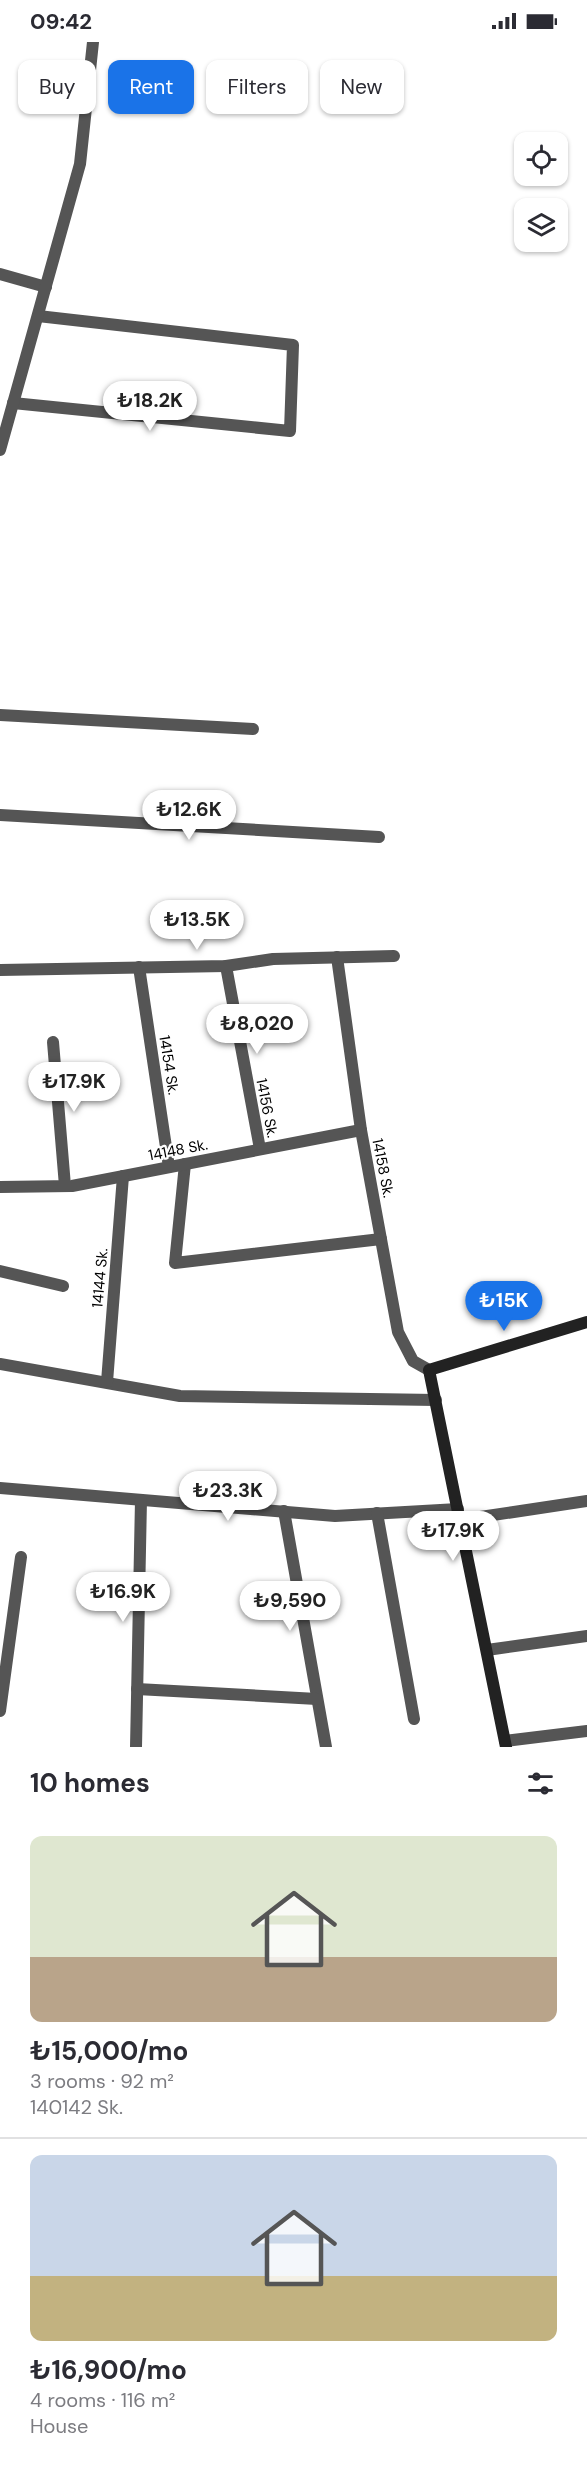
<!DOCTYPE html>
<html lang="en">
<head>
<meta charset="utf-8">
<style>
  :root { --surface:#fff; --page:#f7f7f7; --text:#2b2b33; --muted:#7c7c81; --line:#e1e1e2; --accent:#1a73e8 }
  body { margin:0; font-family:"DM Sans",sans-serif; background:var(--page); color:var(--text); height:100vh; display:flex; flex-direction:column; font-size:22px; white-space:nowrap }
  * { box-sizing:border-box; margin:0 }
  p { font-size:20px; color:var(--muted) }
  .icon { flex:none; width:33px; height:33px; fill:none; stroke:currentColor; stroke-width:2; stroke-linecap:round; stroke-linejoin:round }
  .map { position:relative; height:1705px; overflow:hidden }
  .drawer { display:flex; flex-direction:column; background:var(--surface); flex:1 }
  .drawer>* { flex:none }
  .guide { position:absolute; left:18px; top:18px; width:552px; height:54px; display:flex; gap:12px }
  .fabs { position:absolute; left:514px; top:90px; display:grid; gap:12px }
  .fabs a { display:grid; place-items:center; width:54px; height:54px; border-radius:12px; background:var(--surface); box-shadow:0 2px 4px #0004; font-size:30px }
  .price { position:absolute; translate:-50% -51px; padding:0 14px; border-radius:21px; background:#fff; color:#222; font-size:20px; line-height:39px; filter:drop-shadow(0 2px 3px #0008) }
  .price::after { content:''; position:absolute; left:50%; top:36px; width:18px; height:14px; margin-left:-9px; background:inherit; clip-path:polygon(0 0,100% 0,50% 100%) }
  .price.current { background:var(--accent); color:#fff }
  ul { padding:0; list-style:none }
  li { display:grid; align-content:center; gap:12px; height:318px; padding:0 30px }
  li+li { border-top:2px solid var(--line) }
  li span { display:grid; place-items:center; height:186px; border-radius:12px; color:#555 }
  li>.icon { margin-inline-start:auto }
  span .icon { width:108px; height:108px; fill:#fffc; stroke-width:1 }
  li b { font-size:26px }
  h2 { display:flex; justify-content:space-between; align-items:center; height:72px; padding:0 30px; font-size:26px }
  .pill { padding:0 21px; border-radius:12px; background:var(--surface); box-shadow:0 2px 4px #0004; font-size:21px; line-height:54px }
  .pill.current { background:var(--accent); color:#fff }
  .status { display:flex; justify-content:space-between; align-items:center; height:42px; padding:0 30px; background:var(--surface); direction:ltr }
  .status svg { height:16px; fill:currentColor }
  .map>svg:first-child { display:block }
</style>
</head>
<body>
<div class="status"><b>09:42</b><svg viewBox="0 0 49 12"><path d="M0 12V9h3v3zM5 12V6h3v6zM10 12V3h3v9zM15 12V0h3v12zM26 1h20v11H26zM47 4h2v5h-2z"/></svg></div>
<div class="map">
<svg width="587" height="1705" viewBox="0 0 587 1705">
  <rect width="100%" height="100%" fill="#fff"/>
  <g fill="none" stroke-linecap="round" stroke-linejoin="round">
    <!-- minor -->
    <g stroke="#555" stroke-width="12">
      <polyline points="0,232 46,245"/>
      <polyline points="13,361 290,389 293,303 38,274"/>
      <polyline points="0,673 253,687"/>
      <polyline points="0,773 379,795"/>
      <polyline points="337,915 361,1088 398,1290 413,1319 429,1328"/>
      <polyline points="226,924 260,1107"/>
      <polyline points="139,925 169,1125"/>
      <polyline points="0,928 226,924 273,917 394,914"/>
      <polyline points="53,1000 65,1144"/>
      <polyline points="185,1122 175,1221 381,1197"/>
      <polyline points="0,1145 72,1144 361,1088"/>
      <polyline points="0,1322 180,1354 436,1358"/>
      <polyline points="107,1340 123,1134"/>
      <polyline points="0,1446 335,1474 458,1467"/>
      <polyline points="284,1469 326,1705"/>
      <polyline points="377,1471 414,1677"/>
      <polyline points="460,1478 587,1459"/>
      <polyline points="487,1608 587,1594"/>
      <polyline points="137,1647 317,1657"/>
      <polyline points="0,1669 21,1515"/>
      <polyline points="505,1699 587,1689"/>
      <polyline points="136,1705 141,1458"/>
    </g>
    <!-- tertiary -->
    <g stroke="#555" stroke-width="12">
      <polyline points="0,408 80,122 93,0"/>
      <polyline points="0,1229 63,1244"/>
    </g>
    <!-- secondary -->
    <polyline stroke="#222" stroke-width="12" points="506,1705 429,1328 587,1280"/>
  </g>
  <g text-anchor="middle" stroke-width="4.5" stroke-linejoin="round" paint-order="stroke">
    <!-- street labels -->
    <g font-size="15" fill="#000" stroke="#fff">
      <text transform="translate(169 1023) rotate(81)" y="5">14154 Sk.</text>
      <text transform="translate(267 1066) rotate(79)" y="5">14156 Sk.</text>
      <text transform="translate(178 1108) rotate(-11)" y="5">14148 Sk.</text>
      <text transform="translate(383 1126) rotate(79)" y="5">14158 Sk.</text>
      <text transform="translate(100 1236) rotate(-85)" y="5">14144 Sk.</text>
    </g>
  </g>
</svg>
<div class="fabs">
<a><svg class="icon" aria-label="locate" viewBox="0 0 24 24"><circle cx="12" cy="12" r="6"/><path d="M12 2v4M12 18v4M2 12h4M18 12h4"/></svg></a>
<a><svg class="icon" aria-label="layers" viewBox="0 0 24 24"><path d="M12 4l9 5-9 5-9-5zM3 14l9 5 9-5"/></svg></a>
</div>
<b class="price" style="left:150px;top:390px">₺18.2K</b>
<b class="price" style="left:189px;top:799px">₺12.6K</b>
<b class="price" style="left:197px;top:909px">₺13.5K</b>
<b class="price" style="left:257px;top:1013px">₺8,020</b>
<b class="price" style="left:74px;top:1071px">₺17.9K</b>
<b class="price current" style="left:504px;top:1290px">₺15K</b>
<b class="price" style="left:228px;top:1480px">₺23.3K</b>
<b class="price" style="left:453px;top:1520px">₺17.9K</b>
<b class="price" style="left:123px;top:1581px">₺16.9K</b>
<b class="price" style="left:290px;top:1590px">₺9,590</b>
<div class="guide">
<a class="pill">Buy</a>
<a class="pill current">Rent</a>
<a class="pill">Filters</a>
<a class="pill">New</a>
</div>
</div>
<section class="drawer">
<h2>10 homes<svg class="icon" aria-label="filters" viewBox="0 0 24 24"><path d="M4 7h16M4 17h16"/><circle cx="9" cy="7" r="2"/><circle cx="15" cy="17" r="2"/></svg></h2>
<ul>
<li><span style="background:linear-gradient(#dfe7d0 65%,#b9a48a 0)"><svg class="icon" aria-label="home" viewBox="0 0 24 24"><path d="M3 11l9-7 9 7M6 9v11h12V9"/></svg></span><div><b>₺15,000/mo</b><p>3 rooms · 92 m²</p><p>140142 Sk.</p></div></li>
<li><span style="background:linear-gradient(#c9d6e8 65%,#c2b280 0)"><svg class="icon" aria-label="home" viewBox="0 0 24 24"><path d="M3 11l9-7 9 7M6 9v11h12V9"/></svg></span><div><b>₺16,900/mo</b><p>4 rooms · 116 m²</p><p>House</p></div></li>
</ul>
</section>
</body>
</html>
